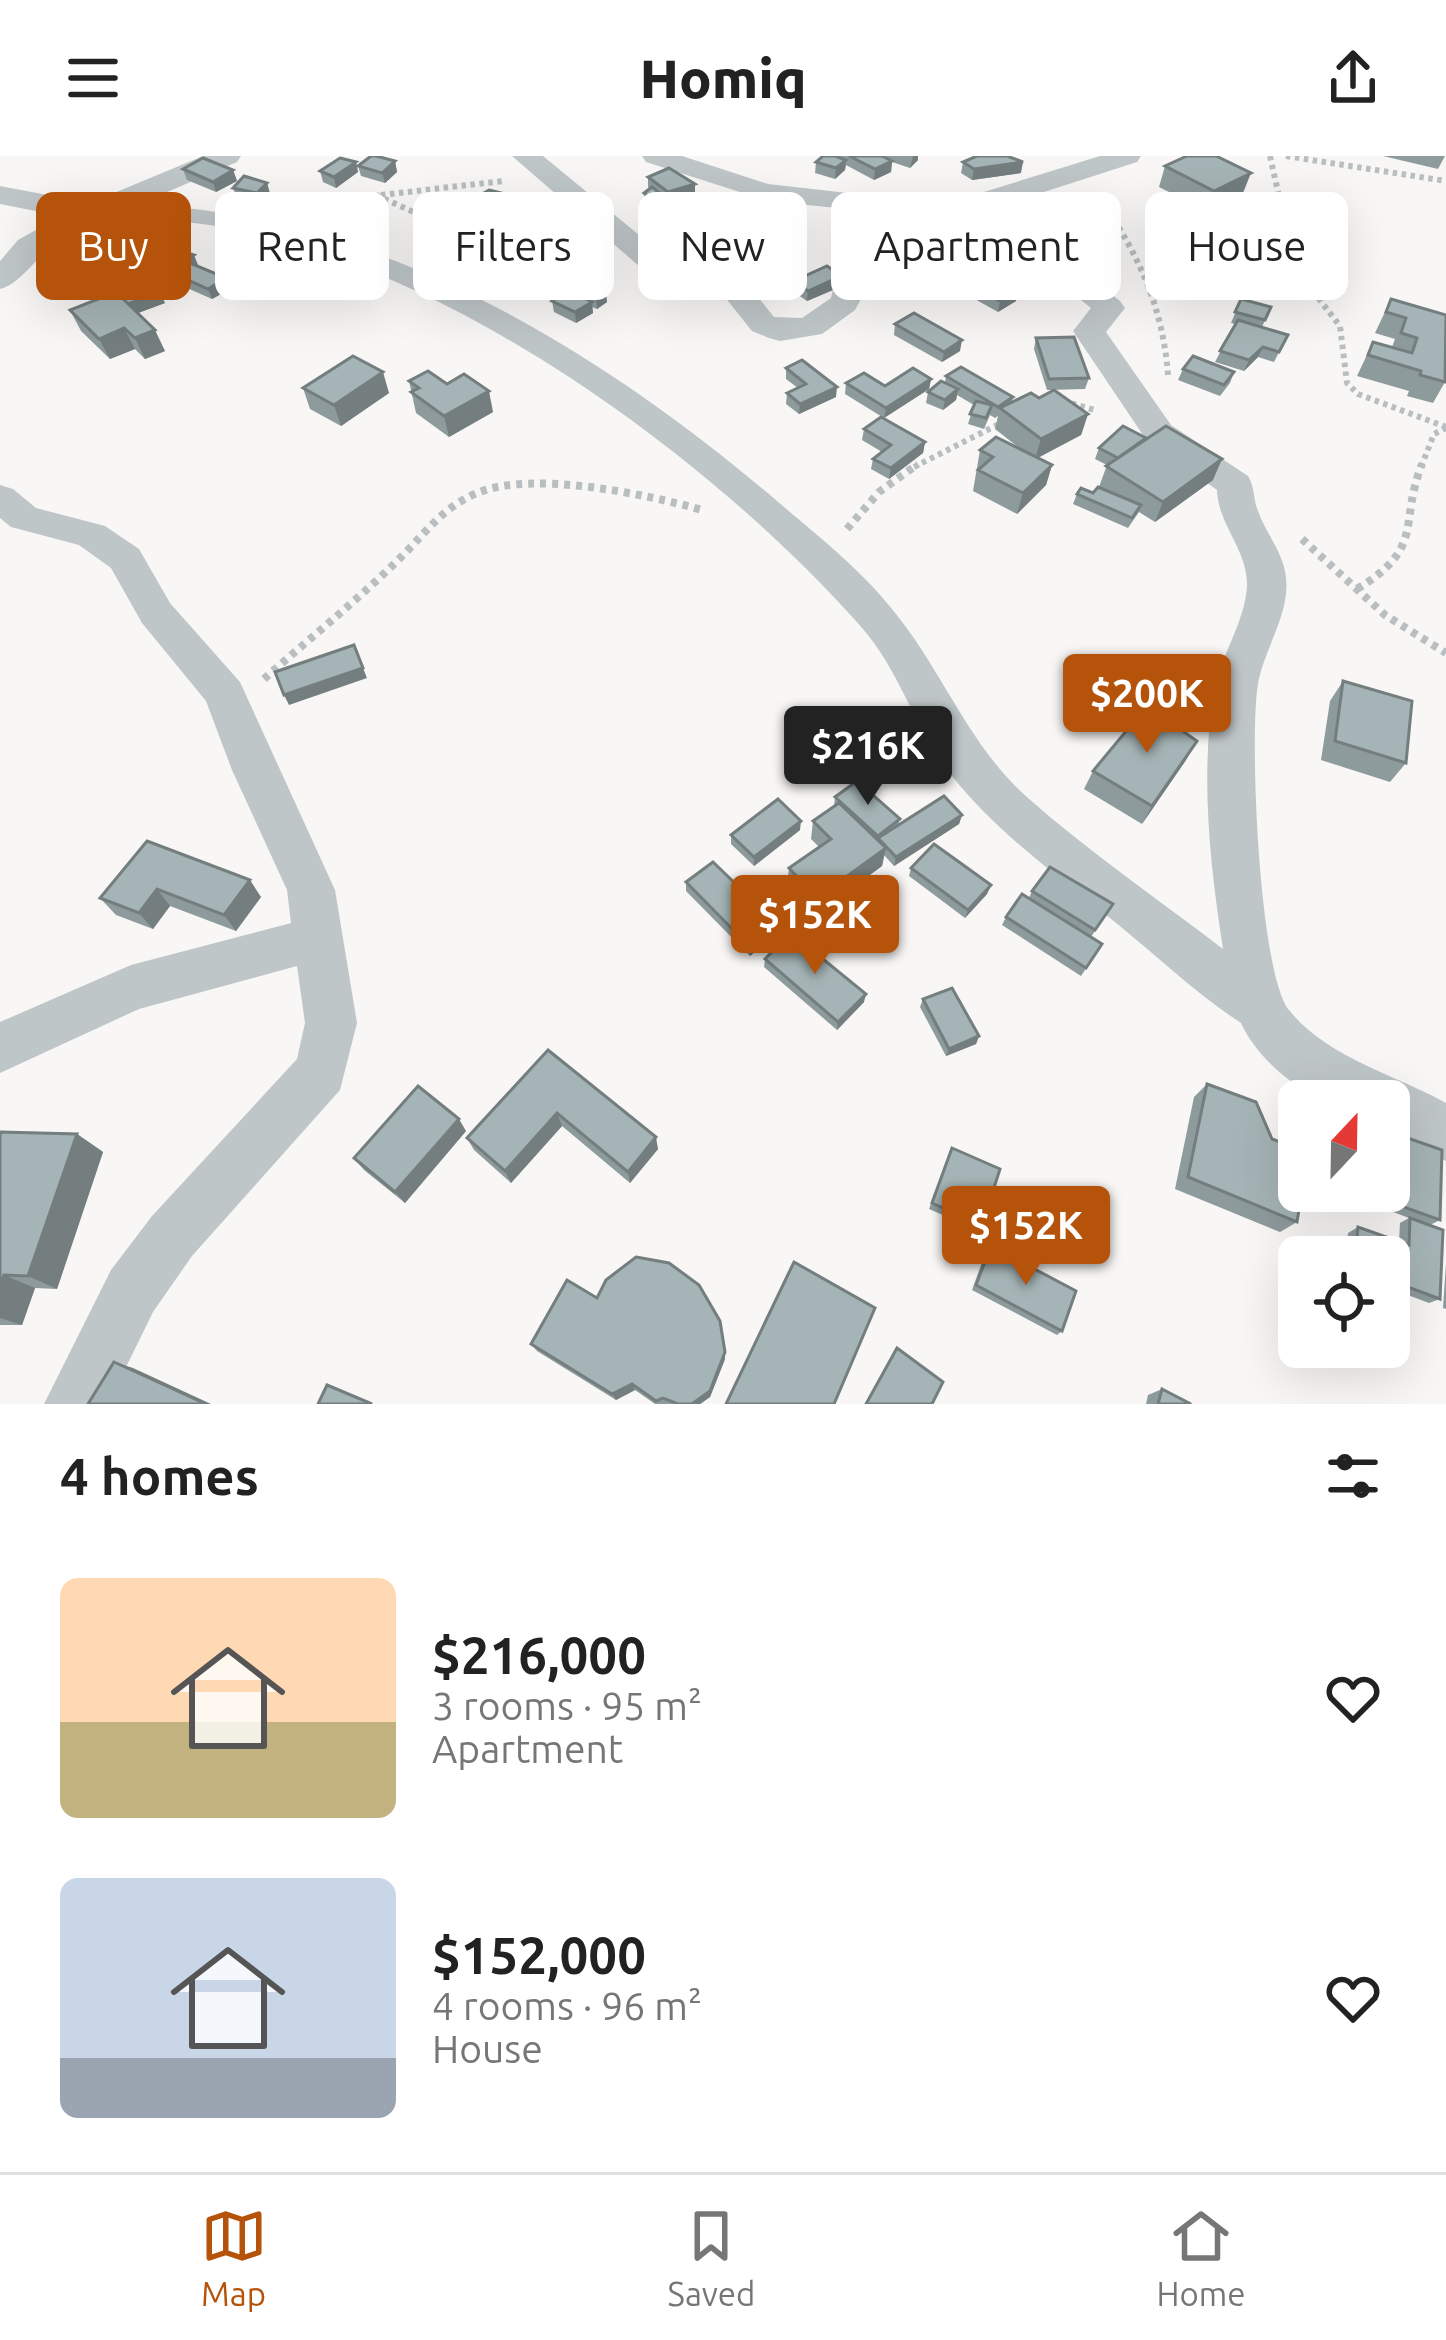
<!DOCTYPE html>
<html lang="en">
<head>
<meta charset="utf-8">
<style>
  :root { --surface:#fff; --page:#f6f6f6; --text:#222; --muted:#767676; --line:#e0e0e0; --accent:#b45309 }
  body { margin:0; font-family:Ubuntu,sans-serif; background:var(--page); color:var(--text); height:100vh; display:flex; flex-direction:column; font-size:45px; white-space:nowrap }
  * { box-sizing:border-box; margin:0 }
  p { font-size:39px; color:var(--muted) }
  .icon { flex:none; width:66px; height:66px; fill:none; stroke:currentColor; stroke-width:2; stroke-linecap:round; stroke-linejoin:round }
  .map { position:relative; height:1248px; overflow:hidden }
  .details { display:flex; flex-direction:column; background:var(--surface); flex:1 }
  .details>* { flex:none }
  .guide { position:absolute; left:36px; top:36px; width:1374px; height:108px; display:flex; gap:24px }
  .needle { width:78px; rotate:22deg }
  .tools { position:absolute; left:1278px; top:924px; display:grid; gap:24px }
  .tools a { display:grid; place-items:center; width:132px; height:132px; border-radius:18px; background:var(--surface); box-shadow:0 12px 48px #0002; font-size:60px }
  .price { position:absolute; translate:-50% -102px; padding:0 27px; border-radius:12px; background:var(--accent); color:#fff; font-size:39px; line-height:78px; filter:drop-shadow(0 3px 6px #0008) }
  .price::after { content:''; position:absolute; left:50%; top:72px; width:36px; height:27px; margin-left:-18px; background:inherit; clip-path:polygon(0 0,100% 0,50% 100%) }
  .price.current { background:#222; color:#fff }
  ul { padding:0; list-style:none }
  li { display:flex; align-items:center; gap:36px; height:300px; padding:0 60px }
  li span { display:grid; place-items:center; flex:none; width:336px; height:240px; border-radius:18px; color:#555 }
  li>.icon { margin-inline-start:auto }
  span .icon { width:144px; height:144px; fill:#fffc; stroke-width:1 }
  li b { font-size:51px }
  h2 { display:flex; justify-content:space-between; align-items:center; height:144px; padding:0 60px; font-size:51px }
  .pill { padding:0 42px; border-radius:18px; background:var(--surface); box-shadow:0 12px 48px #0002; font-size:42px; line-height:108px }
  .pill.current { background:var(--accent); color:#fff }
  header { display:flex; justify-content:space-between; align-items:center; height:156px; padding:0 60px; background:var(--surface); font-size:54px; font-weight:800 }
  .dock { display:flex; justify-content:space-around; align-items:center; height:168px; border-top:3px solid var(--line); background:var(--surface); font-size:33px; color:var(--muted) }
  .dock a { display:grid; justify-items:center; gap:6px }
  .dock .current { color:var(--accent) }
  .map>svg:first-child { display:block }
</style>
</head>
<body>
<header><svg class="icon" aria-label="menu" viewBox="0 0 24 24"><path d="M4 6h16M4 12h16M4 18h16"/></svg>Homiq<svg class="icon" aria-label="share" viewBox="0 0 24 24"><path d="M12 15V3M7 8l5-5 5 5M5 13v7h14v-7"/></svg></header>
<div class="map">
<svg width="1446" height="1248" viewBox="0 0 1446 1248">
  <rect width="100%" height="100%" fill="#f8f7f5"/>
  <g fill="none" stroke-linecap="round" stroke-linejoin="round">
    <!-- path-far1 -->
    <g stroke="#b9bfc0" stroke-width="6" stroke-dasharray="4.5 4.5" stroke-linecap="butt">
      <polyline points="1270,0 1295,112 1340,170 1347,227 1358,238 1446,271"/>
      <polyline points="1286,0 1446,25"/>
      <polyline points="376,39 440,68 515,119 501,129"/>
      <polyline points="381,39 503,25"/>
      <path d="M 1099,41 C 1138,97 1163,151 1168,219"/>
      <polyline points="1063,245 1095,254"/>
      <polyline points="914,311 1005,265"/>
      <polyline points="1421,311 1434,278 1446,272"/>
    </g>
    <!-- path -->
    <g stroke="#b9bfc0" stroke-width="8" stroke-dasharray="6 6" stroke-linecap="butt">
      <polyline points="847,373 879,336 918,308"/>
      <polyline points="1302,383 1385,459 1446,497"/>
      <path d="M 1357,433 C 1426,391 1398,369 1422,308"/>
      <path d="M 264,523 C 311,481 363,440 407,395 C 430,371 446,350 477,337 C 531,314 646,338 702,354"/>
    </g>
    <!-- minor -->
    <g fill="#bfc6c8" fill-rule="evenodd">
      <path d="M 203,0 L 241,0 L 237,6 L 137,49 C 374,55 602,195 777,345 C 818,380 863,415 896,458 C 944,518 970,591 1028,642 C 1089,696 1158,743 1223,793 C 1210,709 1200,618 1214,535 C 1221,499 1245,466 1247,430 C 1248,394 1218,369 1217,334 L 1147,285 L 1073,175 L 1091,152 L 1022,97 L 967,72 L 946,66 L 871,90 L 866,134 L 855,154 L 822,178 L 780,185 L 769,182 L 752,175 L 716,130 L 639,110 L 512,0 L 543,0 L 661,97 L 738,116 L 774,161 L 802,162 L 831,142 L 846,79 L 906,59 L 768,45 L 646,6 L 642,0 L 682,0 L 768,28 L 945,48 L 1100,0 L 1141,0 L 1137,6 L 979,57 L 1043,84 L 1120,145 L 1125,152 L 1106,176 L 1171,269 L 1248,320 C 1255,331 1253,343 1258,355 C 1266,378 1284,397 1286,422 C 1290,458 1264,493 1258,528 C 1249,580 1259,817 1289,854 C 1326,901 1396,919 1446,947 L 1446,1005 L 1389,975 L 1389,945 C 1371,945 1349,949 1332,945 C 1297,938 1255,899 1241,867 C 1198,839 1160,803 1121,771 C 1062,723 999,679 952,620 C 916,576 901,517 863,473 C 698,285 365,42 102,65 C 50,70 30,126 0,133 L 0,105 L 18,84 L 61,60 L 0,48 L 0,30 L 90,47 Z"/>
      <polygon points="0,329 13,333 36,352 105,370 139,393 170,447 240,526 335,734 357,867 340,934 192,1100 153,1156 108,1248 44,1248 111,1114 152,1060 297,903 305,867 297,810 139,853 0,917 0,866 131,809 291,767 287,734 232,614 206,545 142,467 111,412 79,389 11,371 0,362"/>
    </g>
  </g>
  <!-- wall -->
  <g fill="#8e9b9d">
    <polygon points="839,0 918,0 918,4 910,12 892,6 891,16 874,24 846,9 845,14 835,23 815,17 816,6"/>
    <polygon points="1383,0 1445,0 1438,13"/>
    <polygon points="395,5 397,16 385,27 361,20 358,10"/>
    <polygon points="356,6 358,16 336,32 323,26 320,15"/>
    <polygon points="963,6 1021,17 972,24 961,17"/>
    <polygon points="1165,10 1243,37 1206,56 1210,72 1167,85 1154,76 1157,65 1166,63 1159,57 1162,47 1179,41 1159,31"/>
    <polygon points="183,13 233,14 237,25 216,36 187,24"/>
    <polygon points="648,21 695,28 695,38 669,47 663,43 664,50 653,54 644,48 644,37 650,33 648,31"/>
    <polygon points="267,27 270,38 260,48 237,42 233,32"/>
    <polygon points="482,38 505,38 507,48 501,53 484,49"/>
    <polygon points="885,71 937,108 897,126 869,107 872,86 884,81"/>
    <polygon points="537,84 578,87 568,100 538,95"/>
    <polygon points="142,99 194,99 197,110 230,133 212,143 169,124 165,115 147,109"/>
    <polygon points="1007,101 1072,132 1049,142 1004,112"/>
    <polygon points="654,106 703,120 703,131 695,135 654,117"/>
    <polygon points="962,112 1016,145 998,156 955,132 957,121 960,120"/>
    <polygon points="115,117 165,147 138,157 165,195 145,203 135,193 110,203 81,175 70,154 111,138 106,128 118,123"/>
    <polygon points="794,125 840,131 807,145 794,136"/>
    <polygon points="578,134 607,146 597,153 592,151 593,157 576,167 554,156 552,145 579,139"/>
    <polygon points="1241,143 1271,151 1262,171 1288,179 1274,206 1258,201 1244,215 1215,206 1235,168 1231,167"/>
    <polygon points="1391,143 1446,159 1445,226 1433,247 1407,240 1409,235 1357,220 1373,186 1392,191 1395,183 1375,177"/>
    <polygon points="895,168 960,195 942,206 894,179"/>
    <polygon points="1036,182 1089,222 1085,233 1047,234 1034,193"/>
    <polygon points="786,212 836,241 799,258 786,248 787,237 798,232 786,223"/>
    <polygon points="1183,213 1234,216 1230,227 1220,240 1178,224"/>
    <polygon points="946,220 1013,241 1012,246 1039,242 1088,258 1081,279 1038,302 1052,309 1046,329 1017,358 973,335 980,294 1022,294 995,273 998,260 995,262 990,259 984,273 968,268 974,249 957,239 956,244 943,254 926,247 928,236 945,226"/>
    <polygon points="931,223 929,233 884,262 845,238 846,227 885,230"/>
    <polygon points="409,225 447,228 493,256 449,281 416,257"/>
    <polygon points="303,232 389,237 341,270 310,253"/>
    <polygon points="864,273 925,286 923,297 889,323 871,313 873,303 882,296 862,284"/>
    <polygon points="1099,292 1213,324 1155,366 1139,356 1128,372 1073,348 1077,338 1093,337 1099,331 1107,309 1095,303"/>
    <polygon points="1343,525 1406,607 1390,626 1321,604 1330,545"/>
    <polygon points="1186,604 1142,668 1084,633 1093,615"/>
    <polygon points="835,641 900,663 898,669 962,659 959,668 894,710 884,699 882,710 815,759 787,729 789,712 819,691 811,683 813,665 834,650"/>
    <polygon points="800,674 754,710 731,688 731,679"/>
    <polygon points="147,685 261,741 236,775 170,750 153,773 116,759 100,742"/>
    <polygon points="911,712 991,729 987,738 965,762 909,720"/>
    <polygon points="686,726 777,777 750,800 686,735"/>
    <polygon points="1032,735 1113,748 1091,781 1102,788 1081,820 1002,769 1006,761 1029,742"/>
    <polygon points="765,803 864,846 837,874 764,811"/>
    <polygon points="923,843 979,880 976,888 946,900 920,851"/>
    <polygon points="548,894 658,993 630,1027 562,970 511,1027 474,994 467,982"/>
    <polygon points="1207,928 1297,1066 1280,1076 1175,1033 1194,941"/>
    <polygon points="466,975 405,1047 364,1014 354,1002"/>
    <polygon points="0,976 77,978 103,996 57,1133 35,1132 22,1169 0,1169"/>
    <polygon points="1402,980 1440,1064 1430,1069 1440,1143 1429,1147 1389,1132 1389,1101 1346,1101 1348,1077 1358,1071 1399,1086 1400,1067 1409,1062 1388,1054 1392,986"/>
    <polygon points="952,992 982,1069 978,1074 929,1053"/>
    <polygon points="991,1090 1062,1175 1057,1179 972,1134 986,1095"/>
    <polygon points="1446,1107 1446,1153 1443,1152"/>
    <polygon points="597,1142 725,1203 710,1241 700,1248 655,1248 635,1234 616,1244 537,1195 531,1188"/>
    <polygon points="1162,1233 1191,1248 1146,1248 1148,1239"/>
  </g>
  <!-- shaded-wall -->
  <g fill="#747e7f">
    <polygon points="913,0 918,0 918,4 910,12"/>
    <polygon points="846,4 845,14 835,23 836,12"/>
    <polygon points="395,5 397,16 385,27 382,17"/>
    <polygon points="892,5 891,16 874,24 875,13"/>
    <polygon points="356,6 358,16 336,32 334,21"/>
    <polygon points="1023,6 1021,17 972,24 974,13"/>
    <polygon points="233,14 237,25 216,36 213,26"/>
    <polygon points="1251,17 1243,37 1206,56 1214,35"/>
    <polygon points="267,27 270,38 260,48 257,37"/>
    <polygon points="695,28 695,38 669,47 668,36"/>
    <polygon points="505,38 507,48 501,53 499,43"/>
    <polygon points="663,40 664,50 653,54 653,44"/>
    <polygon points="1214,61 1210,72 1167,85 1171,75"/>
    <polygon points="577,76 578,87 568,100 566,90"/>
    <polygon points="940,87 937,108 897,126 900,105"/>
    <polygon points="194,99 198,109 190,116 185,105"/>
    <polygon points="703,120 703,131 695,135 695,125"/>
    <polygon points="841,120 840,131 807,145 808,135"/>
    <polygon points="226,122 230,133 212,143 208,133"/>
    <polygon points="1075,122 1072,132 1049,142 1052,132"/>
    <polygon points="606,135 607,146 597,153 596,143"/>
    <polygon points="1019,135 1016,145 998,156 1000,145"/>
    <polygon points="160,136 165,147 130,160 125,149"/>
    <polygon points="592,146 593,157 576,167 575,156"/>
    <polygon points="124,172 135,193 110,203 99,183"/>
    <polygon points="155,174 165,195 145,203 135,182"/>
    <polygon points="962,184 960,195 942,206 944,196"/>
    <polygon points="1263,191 1258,201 1244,215 1249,204"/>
    <polygon points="383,216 389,237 341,270 334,249"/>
    <polygon points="931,223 929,233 884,262 886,252"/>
    <polygon points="837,231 836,241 799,258 800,248"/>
    <polygon points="958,233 956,244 943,254 945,244"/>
    <polygon points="489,235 493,256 449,281 444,260"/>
    <polygon points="1088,258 1081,279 1035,303 1041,283"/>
    <polygon points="925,286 923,297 889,323 891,312"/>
    <polygon points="1222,303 1213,324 1155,366 1163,346"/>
    <polygon points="1052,309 1046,329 1017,358 1023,337"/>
    <polygon points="363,512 367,522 289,549 284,539"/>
    <polygon points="1197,585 1186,604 1142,668 1152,650"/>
    <polygon points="962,659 959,668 894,710 896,701"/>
    <polygon points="801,665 800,674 754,710 754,701"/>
    <polygon points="886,692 882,710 815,759 817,742"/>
    <polygon points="250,724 261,741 236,775 224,759"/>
    <polygon points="991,729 987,738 965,762 968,754"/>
    <polygon points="157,733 170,750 153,773 139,757"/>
    <polygon points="778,769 777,777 750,800 750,791"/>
    <polygon points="866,838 864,846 837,874 838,866"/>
    <polygon points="979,880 976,888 946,900 949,893"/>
    <polygon points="557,957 562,970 511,1027 505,1015"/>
    <polygon points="459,963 466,975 405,1047 395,1036"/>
    <polygon points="77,978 103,996 57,1133 28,1120"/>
    <polygon points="656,981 658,993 630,1027 628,1016"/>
    <polygon points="4,1119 35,1132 22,1169 0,1162 0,1131"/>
    <polygon points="725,1196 725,1203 710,1241 700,1248 692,1248"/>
    <polygon points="114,1206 133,1212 211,1248 206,1248"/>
    <polygon points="632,1228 635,1234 616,1244 612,1238"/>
  </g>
  <!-- building -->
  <g fill="#a5b4b6" stroke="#747e7f" stroke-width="3">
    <polygon points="371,0 376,0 395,5 382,17 358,10"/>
    <polygon points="823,0 835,0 846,4 836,12 816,6"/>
    <polygon points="849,0 882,0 892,5 875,13"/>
    <polygon points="977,0 1007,0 1023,6 974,13 963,6"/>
    <polygon points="1187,0 1216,0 1251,17 1214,35 1165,10"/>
    <polygon points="203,2 233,14 213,26 183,13"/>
    <polygon points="340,2 356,6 334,21 320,15"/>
    <polygon points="669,12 695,28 668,36 648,21"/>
    <polygon points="244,20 267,27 257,37 233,32"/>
    <polygon points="652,31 663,40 653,44 644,37"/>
    <polygon points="489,34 505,38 499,43 482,38"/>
    <polygon points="1184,40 1214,61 1171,75 1157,65 1179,59 1162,47"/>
    <polygon points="903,63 940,87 900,105 872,86 894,76 885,71"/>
    <polygon points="548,71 577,76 566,90 537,84"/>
    <polygon points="159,88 194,99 185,105 226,122 208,133 164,113 171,108 142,99"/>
    <polygon points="1029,92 1075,122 1052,132 1007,101"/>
    <polygon points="671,102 703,120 695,125 654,106"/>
    <polygon points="970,108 1019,135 1000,145 957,121 968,116 962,112"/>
    <polygon points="136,109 160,136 128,148 106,128 120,123 115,117"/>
    <polygon points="827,110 841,120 808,135 794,125"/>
    <polygon points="589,128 606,135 596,143 578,134"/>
    <polygon points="569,134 592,146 575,156 552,145"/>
    <polygon points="116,136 155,174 135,182 124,172 99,183 70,154"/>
    <polygon points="1241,143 1271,151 1265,164 1235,156"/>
    <polygon points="1391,143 1446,159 1445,226 1420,219 1421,215 1368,199 1373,186 1412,197 1417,182 1401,177 1406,162 1386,156"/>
    <polygon points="914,157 962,184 944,196 895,168"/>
    <polygon points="1238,164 1288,179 1279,196 1263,191 1249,204 1220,195"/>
    <polygon points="1074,181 1089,222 1049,223 1036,182"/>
    <polygon points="353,200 383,216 334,249 303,232"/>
    <polygon points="1193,200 1234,216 1224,229 1183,213"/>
    <polygon points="802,204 837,231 800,248 787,237 806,228 786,212"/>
    <polygon points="961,211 1013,241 998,251 946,220"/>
    <polygon points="913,212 931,223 886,252 846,227 864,217 885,230"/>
    <polygon points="428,215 447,228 464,218 489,235 444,260 411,236 419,232 409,225"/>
    <polygon points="941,225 958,233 945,244 928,236"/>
    <polygon points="1054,234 1088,258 1041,283 1000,252 1031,237 1039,242"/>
    <polygon points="976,245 992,249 986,262 970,258"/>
    <polygon points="881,261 925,286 891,312 873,303 891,289 864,273"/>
    <polygon points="1123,270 1146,282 1118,302 1099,292"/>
    <polygon points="1166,270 1222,303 1163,346 1106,310"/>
    <polygon points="996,281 1052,309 1023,337 978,314 993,301 980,294"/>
    <polygon points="1098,331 1141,349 1132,362 1077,338 1081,332 1093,337"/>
    <polygon points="354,489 363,512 284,539 275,516"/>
    <polygon points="1343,525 1412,545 1406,607 1335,585"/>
    <polygon points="1147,550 1197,585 1152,650 1093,615"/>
    <polygon points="857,625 900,663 878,680 835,641"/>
    <polygon points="944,640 962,659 896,701 878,682"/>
    <polygon points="778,643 801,665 754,701 731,679"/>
    <polygon points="839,647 886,692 817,742 789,712 831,683 813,665"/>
    <polygon points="147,685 250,724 224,759 157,733 139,757 100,742"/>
    <polygon points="934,688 991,729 968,754 911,712"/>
    <polygon points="713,706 778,769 750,791 686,726"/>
    <polygon points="1050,711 1113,748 1095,774 1032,735"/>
    <polygon points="1022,738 1102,788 1086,812 1006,761"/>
    <polygon points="791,777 866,838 838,866 765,803"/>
    <polygon points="952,832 979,880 949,893 923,843"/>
    <polygon points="548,894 656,981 628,1016 557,957 505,1015 467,982"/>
    <polygon points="1207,928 1256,946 1272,983 1299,993 1299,1035 1302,1035 1297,1066 1188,1021"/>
    <polygon points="418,930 459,963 395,1036 354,1002"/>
    <polygon points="0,976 77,978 28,1120 4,1119 0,1131"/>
    <polygon points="1402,980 1442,994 1440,1064 1398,1049"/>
    <polygon points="952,992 1000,1013 982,1069 932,1047"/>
    <polygon points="1410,1062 1443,1074 1440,1143 1389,1124 1389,1101 1355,1101 1358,1071 1409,1089"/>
    <polygon points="991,1090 1076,1135 1062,1175 976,1129"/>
    <polygon points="636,1101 669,1107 699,1129 720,1165 725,1196 710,1235 692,1248 678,1248 663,1242 656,1245 632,1228 612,1238 531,1188 567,1124 597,1142 606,1124"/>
    <polygon points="794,1106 875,1152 834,1248 726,1248"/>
    <polygon points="897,1192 943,1226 932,1248 866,1248"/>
    <polygon points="114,1206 206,1248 88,1248"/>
    <polygon points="327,1229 372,1248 318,1248"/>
    <polygon points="1162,1233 1191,1248 1158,1248"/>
  </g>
</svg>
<div class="tools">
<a><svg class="needle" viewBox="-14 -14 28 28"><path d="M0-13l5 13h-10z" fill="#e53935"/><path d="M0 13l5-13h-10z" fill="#767676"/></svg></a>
<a><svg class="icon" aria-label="locate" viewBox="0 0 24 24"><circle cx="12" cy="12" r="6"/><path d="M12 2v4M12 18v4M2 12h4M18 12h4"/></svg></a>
</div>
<b class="price" style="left:1147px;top:600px">$200K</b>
<b class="price current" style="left:868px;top:652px">$216K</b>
<b class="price" style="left:815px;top:821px">$152K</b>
<b class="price" style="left:1026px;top:1132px">$152K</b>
<div class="guide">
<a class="pill current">Buy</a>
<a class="pill">Rent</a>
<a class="pill">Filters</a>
<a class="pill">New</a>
<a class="pill">Apartment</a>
<a class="pill">House</a>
</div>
</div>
<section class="details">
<h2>4 homes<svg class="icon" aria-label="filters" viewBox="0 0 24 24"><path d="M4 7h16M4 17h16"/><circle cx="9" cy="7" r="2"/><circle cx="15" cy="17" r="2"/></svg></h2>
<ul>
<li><span style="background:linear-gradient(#ffd9b3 60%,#c2b280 0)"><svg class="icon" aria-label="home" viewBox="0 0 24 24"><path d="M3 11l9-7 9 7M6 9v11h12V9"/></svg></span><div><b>$216,000</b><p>3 rooms · 95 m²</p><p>Apartment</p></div><svg class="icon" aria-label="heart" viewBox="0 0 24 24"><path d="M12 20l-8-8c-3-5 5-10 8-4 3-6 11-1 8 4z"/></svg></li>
<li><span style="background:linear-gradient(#c9d6e8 75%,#9aa5b1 0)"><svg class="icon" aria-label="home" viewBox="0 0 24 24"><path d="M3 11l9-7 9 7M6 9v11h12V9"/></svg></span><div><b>$152,000</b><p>4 rooms · 96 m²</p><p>House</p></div><svg class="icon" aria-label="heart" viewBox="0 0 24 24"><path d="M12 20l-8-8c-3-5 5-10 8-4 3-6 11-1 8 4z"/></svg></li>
</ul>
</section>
<nav class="dock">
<a class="current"><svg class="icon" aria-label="map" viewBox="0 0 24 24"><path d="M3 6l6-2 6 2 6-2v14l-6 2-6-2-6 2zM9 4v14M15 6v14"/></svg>Map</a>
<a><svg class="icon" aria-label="saved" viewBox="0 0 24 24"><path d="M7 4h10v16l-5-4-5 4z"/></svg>Saved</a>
<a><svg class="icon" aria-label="home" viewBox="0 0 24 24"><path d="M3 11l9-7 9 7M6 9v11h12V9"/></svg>Home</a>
</nav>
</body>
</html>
